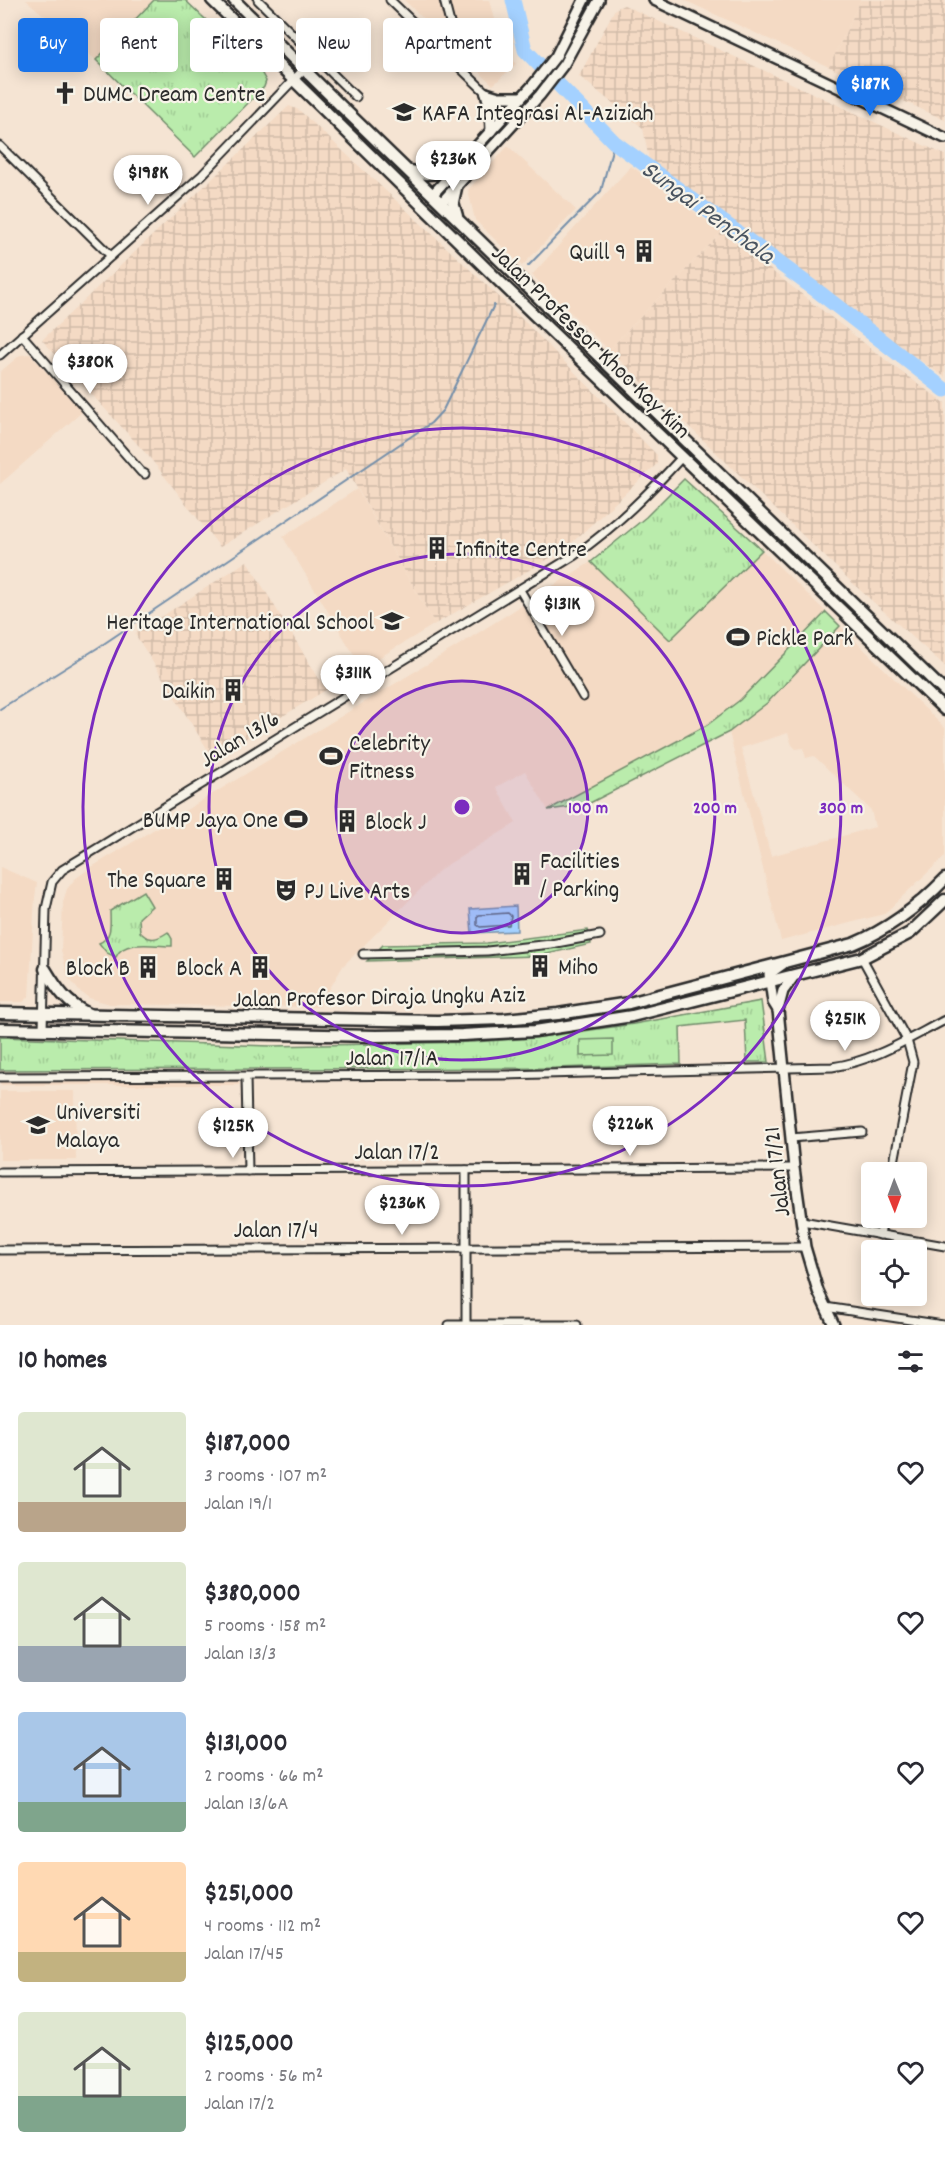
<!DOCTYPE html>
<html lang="en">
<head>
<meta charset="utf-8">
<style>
  :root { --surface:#fff; --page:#f2f2f3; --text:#2b2b33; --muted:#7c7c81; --accent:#1a73e8 }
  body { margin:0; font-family:Dekko,sans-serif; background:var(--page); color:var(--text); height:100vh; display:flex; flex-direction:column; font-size:22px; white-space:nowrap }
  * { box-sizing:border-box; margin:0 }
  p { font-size:20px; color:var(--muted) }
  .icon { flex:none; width:33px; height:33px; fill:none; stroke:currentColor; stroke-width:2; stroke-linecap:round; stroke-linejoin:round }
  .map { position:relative; height:1325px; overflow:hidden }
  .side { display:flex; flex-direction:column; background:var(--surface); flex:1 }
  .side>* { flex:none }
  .guide { position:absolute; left:18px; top:18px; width:600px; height:54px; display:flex; gap:12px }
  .needle { width:39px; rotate:179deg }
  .tools { position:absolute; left:861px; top:1162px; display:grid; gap:12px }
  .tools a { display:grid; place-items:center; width:66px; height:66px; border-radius:6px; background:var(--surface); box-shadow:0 3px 15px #0003; font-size:30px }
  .price { position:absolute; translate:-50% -51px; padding:0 14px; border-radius:21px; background:#fff; color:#222; font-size:20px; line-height:39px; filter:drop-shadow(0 2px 3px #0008) }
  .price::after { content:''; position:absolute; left:50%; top:36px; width:18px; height:14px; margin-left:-9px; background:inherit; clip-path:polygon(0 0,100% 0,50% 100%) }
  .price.current { background:var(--accent); color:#fff }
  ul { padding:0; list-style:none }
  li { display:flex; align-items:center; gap:18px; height:150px; padding:0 18px }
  li span { display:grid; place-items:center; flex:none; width:168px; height:120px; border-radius:6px; color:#555 }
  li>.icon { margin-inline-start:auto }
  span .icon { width:72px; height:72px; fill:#fffc; stroke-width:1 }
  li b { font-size:26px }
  h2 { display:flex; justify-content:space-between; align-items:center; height:72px; padding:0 18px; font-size:26px }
  .pill { padding:0 21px; border-radius:6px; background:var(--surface); box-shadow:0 3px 15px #0003; font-size:21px; line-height:54px }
  .pill.current { background:var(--accent); color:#fff }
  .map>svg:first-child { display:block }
</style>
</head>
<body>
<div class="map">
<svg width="945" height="1325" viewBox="0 0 945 1325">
  <defs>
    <pattern id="industrial-grid" width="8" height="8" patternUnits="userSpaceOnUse" patternTransform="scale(1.5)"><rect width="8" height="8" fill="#f4dac4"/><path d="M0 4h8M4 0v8" fill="none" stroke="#d1bba9"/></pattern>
    <pattern id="grass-tufts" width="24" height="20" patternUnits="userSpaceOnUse" patternTransform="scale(1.5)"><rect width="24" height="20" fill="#baecac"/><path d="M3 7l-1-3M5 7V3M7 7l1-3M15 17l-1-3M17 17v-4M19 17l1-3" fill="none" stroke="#a0cb94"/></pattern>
  </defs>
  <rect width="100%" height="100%" fill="#f5e4d3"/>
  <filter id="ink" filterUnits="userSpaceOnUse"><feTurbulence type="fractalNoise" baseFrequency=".0167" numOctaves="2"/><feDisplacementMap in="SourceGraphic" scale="12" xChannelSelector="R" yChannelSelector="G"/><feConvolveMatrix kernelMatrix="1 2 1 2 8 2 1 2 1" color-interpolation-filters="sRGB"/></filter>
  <g filter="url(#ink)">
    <!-- built -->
    <g fill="#f4dac4" fill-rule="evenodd">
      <polygon points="26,0 154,0 96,60"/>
      <polygon points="404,0 490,0 502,47 516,64 493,85"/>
      <polygon points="684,0 861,0 829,67"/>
      <polygon points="508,146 576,210 522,266 475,220 468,190"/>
      <polygon points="631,166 722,232 609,350 532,275"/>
      <polygon points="30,354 82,412 0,484 0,372 20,355"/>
      <polygon points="357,489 435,624 362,668 283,537"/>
      <polygon points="762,550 826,612 740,700 707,725 548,810 525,771 496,787 516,823 442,868 343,966 319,1007 110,1004 89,998 79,991 68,977 61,950 63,902 67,889 75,879 90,868 454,648 591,562 670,640"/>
      <path d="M 840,626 L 945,728 L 945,856 L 884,914 L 781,941 L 729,732 L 767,703 ZM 788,733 L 792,745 L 796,749 L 803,748 L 806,758 L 814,756 L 871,810 L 875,827 L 771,856 L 741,748 Z"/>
      <polygon points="0,867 37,883 35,897 29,997 23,1002 0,1002"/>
      <polygon points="0,1071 239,1072 239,1085 0,1085"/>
      <polygon points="0,1091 75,1091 76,1160 0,1160"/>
    </g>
    <!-- industrial -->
    <g fill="url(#industrial-grid)">
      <polygon points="861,0 945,0 945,120 829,67"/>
      <polygon points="624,5 945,155 945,377 910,354 649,160 643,128 579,76 615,9"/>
      <polygon points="289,106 299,110 431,233 512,309 657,455 657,464 564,550 435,624 346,469 220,547 150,458 42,340"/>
      <polygon points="722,232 900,371 945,403 945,666 861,591 609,350"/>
      <polygon points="247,561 326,690 213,758 135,634"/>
    </g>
    <!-- grass -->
    <g fill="url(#grass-tufts)" stroke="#728c6c" stroke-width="1.5">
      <polygon points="154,0 185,0 261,72 266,81 264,87 195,157 96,60"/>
      <polygon points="684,479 762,550 670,640 591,562 646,517"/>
      <polygon points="826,612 840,626 767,703 729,732 586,805 548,810 707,725 740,700"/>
      <path d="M 143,891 L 152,906 L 139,918 L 140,932 C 149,942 158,939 168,932 L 172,939 L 172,946 C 156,946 123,939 116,957 L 107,953 L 99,943 C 113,937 110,924 110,911 Z"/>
      <polygon points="588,930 591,944 538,956 367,961 383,945 487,943"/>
      <polygon points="761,1001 769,1062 747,1062 745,1020 680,1027 681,1064 555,1068 0,1070 0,1037 271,1046 473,1042 533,1038 634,1024"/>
    </g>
    <!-- pitch -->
    <polygon fill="#baecac" stroke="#728c6c" stroke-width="1.5" points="613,1039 613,1055 580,1056 580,1040"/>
    <!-- water -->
    <polygon fill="#a4d1ff" stroke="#748faa" stroke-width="1.5" points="516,906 517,931 472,933 470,909"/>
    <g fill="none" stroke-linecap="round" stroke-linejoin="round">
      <!-- shore -->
      <polygon stroke="#5b6d80" stroke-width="1.5" points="508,913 511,916 509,925 480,927 477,925 477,917 479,915"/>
      <!-- stream -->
      <g stroke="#748faa" stroke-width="2">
        <polyline points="528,266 601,191 614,142"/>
        <polyline points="0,709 99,647 431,423 443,410 494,305"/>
      </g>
      <!-- river -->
      <polyline stroke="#a4d1ff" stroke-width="15" points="513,0 525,50 614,142 820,293 945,390"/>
      <!-- street casing -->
      <g stroke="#2b2b2b" stroke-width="11">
        <g id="street">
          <polyline points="258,0 356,97"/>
          <polyline points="390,0 507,113"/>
          <polyline points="436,44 451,27 444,0"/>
          <polyline points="0,146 111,256"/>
          <polyline points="22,335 141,472 145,474"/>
          <polyline points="0,355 202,175 304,69"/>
          <polyline points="520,590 583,697"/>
          <polyline points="363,954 487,951 551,944 600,935"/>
          <polyline points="862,958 907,1040 913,1062 892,1173"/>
          <path d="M 43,1030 L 46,909 L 52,882 L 62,870 L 575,555 C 616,526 648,494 682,457"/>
          <path d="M 0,1077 L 503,1075 L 832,1067 C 874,1061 908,1039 945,1020"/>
          <polyline points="246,1077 248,1171"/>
          <polyline points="791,1138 862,1132"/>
          <polyline points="466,1170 466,1325"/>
          <polyline points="0,1172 794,1168"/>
          <polyline points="802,1221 945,1246"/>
          <polyline points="880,1235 883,1218"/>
          <polyline points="0,1250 805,1247"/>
          <polyline points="825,1307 943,1325"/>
          <polyline points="449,1325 577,1325"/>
        </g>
      </g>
      <!-- secondary casing -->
      <g stroke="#2b2b2b" stroke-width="14">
        <g id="secondary">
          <polyline points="654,0 945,138"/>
          <polyline points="486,93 490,109 491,131"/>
          <polyline points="486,93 499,97 521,97"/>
          <polyline points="433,194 533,85 556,56 584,0"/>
          <polyline points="441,203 540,95 564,64 599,0"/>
          <polyline points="794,976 783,991 778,1010 794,1168 805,1247 818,1291 834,1325"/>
          <polyline points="778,1010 773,1002 769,974 783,964"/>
        </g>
      </g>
      <!-- primary casing -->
      <g stroke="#2b2b2b" stroke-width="15">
        <g id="primary">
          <polyline points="212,0 498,280 945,710"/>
          <polyline points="234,0 344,109 945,692"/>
          <polyline points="410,171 427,174 453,172"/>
          <polyline points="456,188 453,202 457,216"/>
          <path d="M 45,969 C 57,989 67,1004 89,1014"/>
          <path d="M 0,1013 L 437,1021 L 504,1019 L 558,1014 L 629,1003 L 853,944 C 889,929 918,907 945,879"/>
          <polyline points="0,1029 376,1036 462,1035 535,1031 632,1016 862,958 910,933 945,900"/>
        </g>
      </g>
      <!-- street -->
      <use href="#street" stroke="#f7f3e8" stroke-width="7"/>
      <!-- secondary -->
      <use href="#secondary" stroke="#f7f3e8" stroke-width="9"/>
      <!-- primary -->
      <use href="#primary" stroke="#f7f3e8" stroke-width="10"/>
    </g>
  </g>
  <!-- distance rings -->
  <circle cx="462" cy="807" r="126" fill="#7b2cbf" fill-opacity=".12"/>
  <g fill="none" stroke="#7b2cbf" stroke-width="3">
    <circle cx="462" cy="807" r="126"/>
    <circle cx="462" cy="807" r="253"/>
    <circle cx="462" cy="807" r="379"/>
  </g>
  <!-- icons -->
  <defs>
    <g id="church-bare" transform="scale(1.8)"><path d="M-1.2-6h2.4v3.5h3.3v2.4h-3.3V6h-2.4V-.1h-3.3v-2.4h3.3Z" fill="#2b2b2b" stroke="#f7f3e8" stroke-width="2.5" paint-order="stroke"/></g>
    <g id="school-bare" transform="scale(1.8)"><path d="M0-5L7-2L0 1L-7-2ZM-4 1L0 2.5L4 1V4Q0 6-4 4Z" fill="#2b2b2b" stroke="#f7f3e8" stroke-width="2.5" paint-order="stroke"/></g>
    <g id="building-bare" transform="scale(1.8)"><path d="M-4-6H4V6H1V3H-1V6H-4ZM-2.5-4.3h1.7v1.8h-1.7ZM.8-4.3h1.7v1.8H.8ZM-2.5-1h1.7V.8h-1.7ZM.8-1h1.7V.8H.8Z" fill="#2b2b2b" stroke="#f7f3e8" stroke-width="2.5" paint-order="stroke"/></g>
    <g id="stadium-bare" transform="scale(1.8)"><path d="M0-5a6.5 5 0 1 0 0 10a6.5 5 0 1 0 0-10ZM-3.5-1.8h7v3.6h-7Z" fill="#2b2b2b" stroke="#f7f3e8" stroke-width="2.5" paint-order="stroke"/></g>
    <g id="theatre-bare" transform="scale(1.8)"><path d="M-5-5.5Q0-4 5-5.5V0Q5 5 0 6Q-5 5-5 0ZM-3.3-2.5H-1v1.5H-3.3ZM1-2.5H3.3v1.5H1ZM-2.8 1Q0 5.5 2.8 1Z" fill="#2b2b2b" stroke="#f7f3e8" stroke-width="2.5" paint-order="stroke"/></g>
    <g id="university-bare" transform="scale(1.8)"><path d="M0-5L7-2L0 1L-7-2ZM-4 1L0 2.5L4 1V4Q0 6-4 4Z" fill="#2b2b2b" stroke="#f7f3e8" stroke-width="2.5" paint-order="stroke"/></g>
  </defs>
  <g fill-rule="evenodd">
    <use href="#church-bare" x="65" y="93"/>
    <use href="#school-bare" x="404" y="112"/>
    <use href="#building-bare" x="644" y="251"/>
    <use href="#building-bare" x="437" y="548"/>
    <use href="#school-bare" x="392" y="621"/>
    <use href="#stadium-bare" x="738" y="637"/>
    <use href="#building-bare" x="233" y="690"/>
    <use href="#stadium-bare" x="331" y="756"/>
    <use href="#stadium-bare" x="296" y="819"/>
    <use href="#building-bare" x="347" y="821"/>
    <use href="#building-bare" x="522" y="874"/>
    <use href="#building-bare" x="224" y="879"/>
    <use href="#theatre-bare" x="286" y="890"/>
    <use href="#building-bare" x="540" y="966"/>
    <use href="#building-bare" x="148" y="967"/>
    <use href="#building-bare" x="260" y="967"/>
    <use href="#university-bare" x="38" y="1125"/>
  </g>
  <g text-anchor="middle" stroke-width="4.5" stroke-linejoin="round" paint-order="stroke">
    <!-- poi labels -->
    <g font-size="24" fill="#2b2b2b" stroke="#f7f3e8" text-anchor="start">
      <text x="83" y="101">DUMC Dream Centre</text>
      <text x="422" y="120">KAFA Integrasi Al-Aziziah</text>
      <text x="626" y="259" text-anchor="end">Quill 9</text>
      <text x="455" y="556">Infinite Centre</text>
      <text x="374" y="629" text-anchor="end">Heritage International School</text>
      <text x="756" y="645">Pickle Park</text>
      <text x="215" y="698" text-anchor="end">Daikin</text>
      <text x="349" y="750">Celebrity<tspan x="349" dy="28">Fitness</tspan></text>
      <text x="278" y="827" text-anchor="end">BUMP Jaya One</text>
      <text x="365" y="829">Block J</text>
      <text x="540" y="868">Facilities<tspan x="540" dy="28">/ Parking</tspan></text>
      <text x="206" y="887" text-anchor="end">The Square</text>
      <text x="304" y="898">PJ Live Arts</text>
      <text x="558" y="974">Miho</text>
      <text x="130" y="975" text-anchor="end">Block B</text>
      <text x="242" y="975" text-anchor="end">Block A</text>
      <text x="56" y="1119">Universiti<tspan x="56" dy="28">Malaya</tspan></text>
    </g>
    <!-- street labels -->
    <g font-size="24" fill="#2b2b2b" stroke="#f7f3e8">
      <text transform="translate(592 341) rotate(44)" y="8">Jalan Professor Khoo Kay Kim</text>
      <text transform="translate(239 738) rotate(-31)" y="8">Jalan 13/6</text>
      <text transform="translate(379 996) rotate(-1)" y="8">Jalan Profesor Diraja Ungku Aziz</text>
      <text x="392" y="1065">Jalan 17/1A</text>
      <text x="397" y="1159">Jalan 17/2</text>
      <text transform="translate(776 1172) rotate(-97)" y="8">Jalan 17/21</text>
      <text x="276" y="1237">Jalan 17/4</text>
    </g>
    <!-- water labels -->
    <g font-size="26" font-style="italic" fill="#495460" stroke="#f7f3e8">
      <text transform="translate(709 211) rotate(36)" y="9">Sungai Penchala</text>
    </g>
  </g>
  <circle cx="462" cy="807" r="9" fill="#7b2cbf" stroke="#f7f3e8" stroke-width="3"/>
  <g font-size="18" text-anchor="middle" font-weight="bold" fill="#7b2cbf" stroke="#f7f3e8" stroke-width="4.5" stroke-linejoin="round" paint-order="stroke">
    <text x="588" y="813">100 m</text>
    <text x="715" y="813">200 m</text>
    <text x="841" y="813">300 m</text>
  </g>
</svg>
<div class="tools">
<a><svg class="needle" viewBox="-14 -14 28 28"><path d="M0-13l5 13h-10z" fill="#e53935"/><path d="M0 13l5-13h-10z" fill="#7c7c81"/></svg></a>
<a><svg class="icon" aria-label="locate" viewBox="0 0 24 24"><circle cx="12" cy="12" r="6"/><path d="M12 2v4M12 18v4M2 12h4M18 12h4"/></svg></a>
</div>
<b class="price current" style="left:870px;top:117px">$187K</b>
<b class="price" style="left:453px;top:192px">$236K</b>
<b class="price" style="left:148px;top:206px">$198K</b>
<b class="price" style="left:90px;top:395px">$380K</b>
<b class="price" style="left:562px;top:637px">$131K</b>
<b class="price" style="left:353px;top:706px">$311K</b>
<b class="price" style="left:845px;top:1052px">$251K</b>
<b class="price" style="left:630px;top:1157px">$226K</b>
<b class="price" style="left:233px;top:1159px">$125K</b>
<b class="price" style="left:402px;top:1236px">$236K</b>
<div class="guide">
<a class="pill current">Buy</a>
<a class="pill">Rent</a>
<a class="pill">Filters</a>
<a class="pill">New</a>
<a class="pill">Apartment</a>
</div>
</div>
<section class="side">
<h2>10 homes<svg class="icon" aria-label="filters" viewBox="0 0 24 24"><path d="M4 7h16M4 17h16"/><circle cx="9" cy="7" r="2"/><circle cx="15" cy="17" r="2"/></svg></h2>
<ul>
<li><span style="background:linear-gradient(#dfe7d0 75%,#b9a48a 0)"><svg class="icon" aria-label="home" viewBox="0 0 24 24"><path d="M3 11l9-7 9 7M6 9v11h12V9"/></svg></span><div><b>$187,000</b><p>3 rooms · 107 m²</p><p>Jalan 19/1</p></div><svg class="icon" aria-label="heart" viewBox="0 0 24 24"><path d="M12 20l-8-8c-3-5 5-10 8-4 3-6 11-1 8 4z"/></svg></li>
<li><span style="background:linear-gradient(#dfe7d0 70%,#9aa5b1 0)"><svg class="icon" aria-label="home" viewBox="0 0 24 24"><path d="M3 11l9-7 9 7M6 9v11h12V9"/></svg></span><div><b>$380,000</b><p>5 rooms · 158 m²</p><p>Jalan 13/3</p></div><svg class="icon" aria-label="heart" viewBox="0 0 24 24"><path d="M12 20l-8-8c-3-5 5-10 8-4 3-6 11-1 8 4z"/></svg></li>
<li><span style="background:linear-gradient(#a9c7e8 75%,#7fa58c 0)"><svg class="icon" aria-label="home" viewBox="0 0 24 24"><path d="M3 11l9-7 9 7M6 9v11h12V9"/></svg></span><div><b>$131,000</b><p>2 rooms · 66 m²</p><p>Jalan 13/6A</p></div><svg class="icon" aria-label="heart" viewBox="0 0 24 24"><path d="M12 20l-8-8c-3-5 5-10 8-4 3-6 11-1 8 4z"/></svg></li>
<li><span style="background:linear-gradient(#ffd9b3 75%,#c2b280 0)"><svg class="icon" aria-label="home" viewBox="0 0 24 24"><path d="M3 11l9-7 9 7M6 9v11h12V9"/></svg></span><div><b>$251,000</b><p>4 rooms · 112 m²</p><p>Jalan 17/45</p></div><svg class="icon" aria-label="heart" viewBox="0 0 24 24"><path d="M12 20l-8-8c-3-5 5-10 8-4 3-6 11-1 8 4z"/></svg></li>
<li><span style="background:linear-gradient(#dfe7d0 70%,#7fa58c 0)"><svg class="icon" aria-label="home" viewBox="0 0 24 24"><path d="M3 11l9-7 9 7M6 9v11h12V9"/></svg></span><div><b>$125,000</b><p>2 rooms · 56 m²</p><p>Jalan 17/2</p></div><svg class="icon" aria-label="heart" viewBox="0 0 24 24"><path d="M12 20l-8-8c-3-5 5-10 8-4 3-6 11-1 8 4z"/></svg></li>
</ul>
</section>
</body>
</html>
